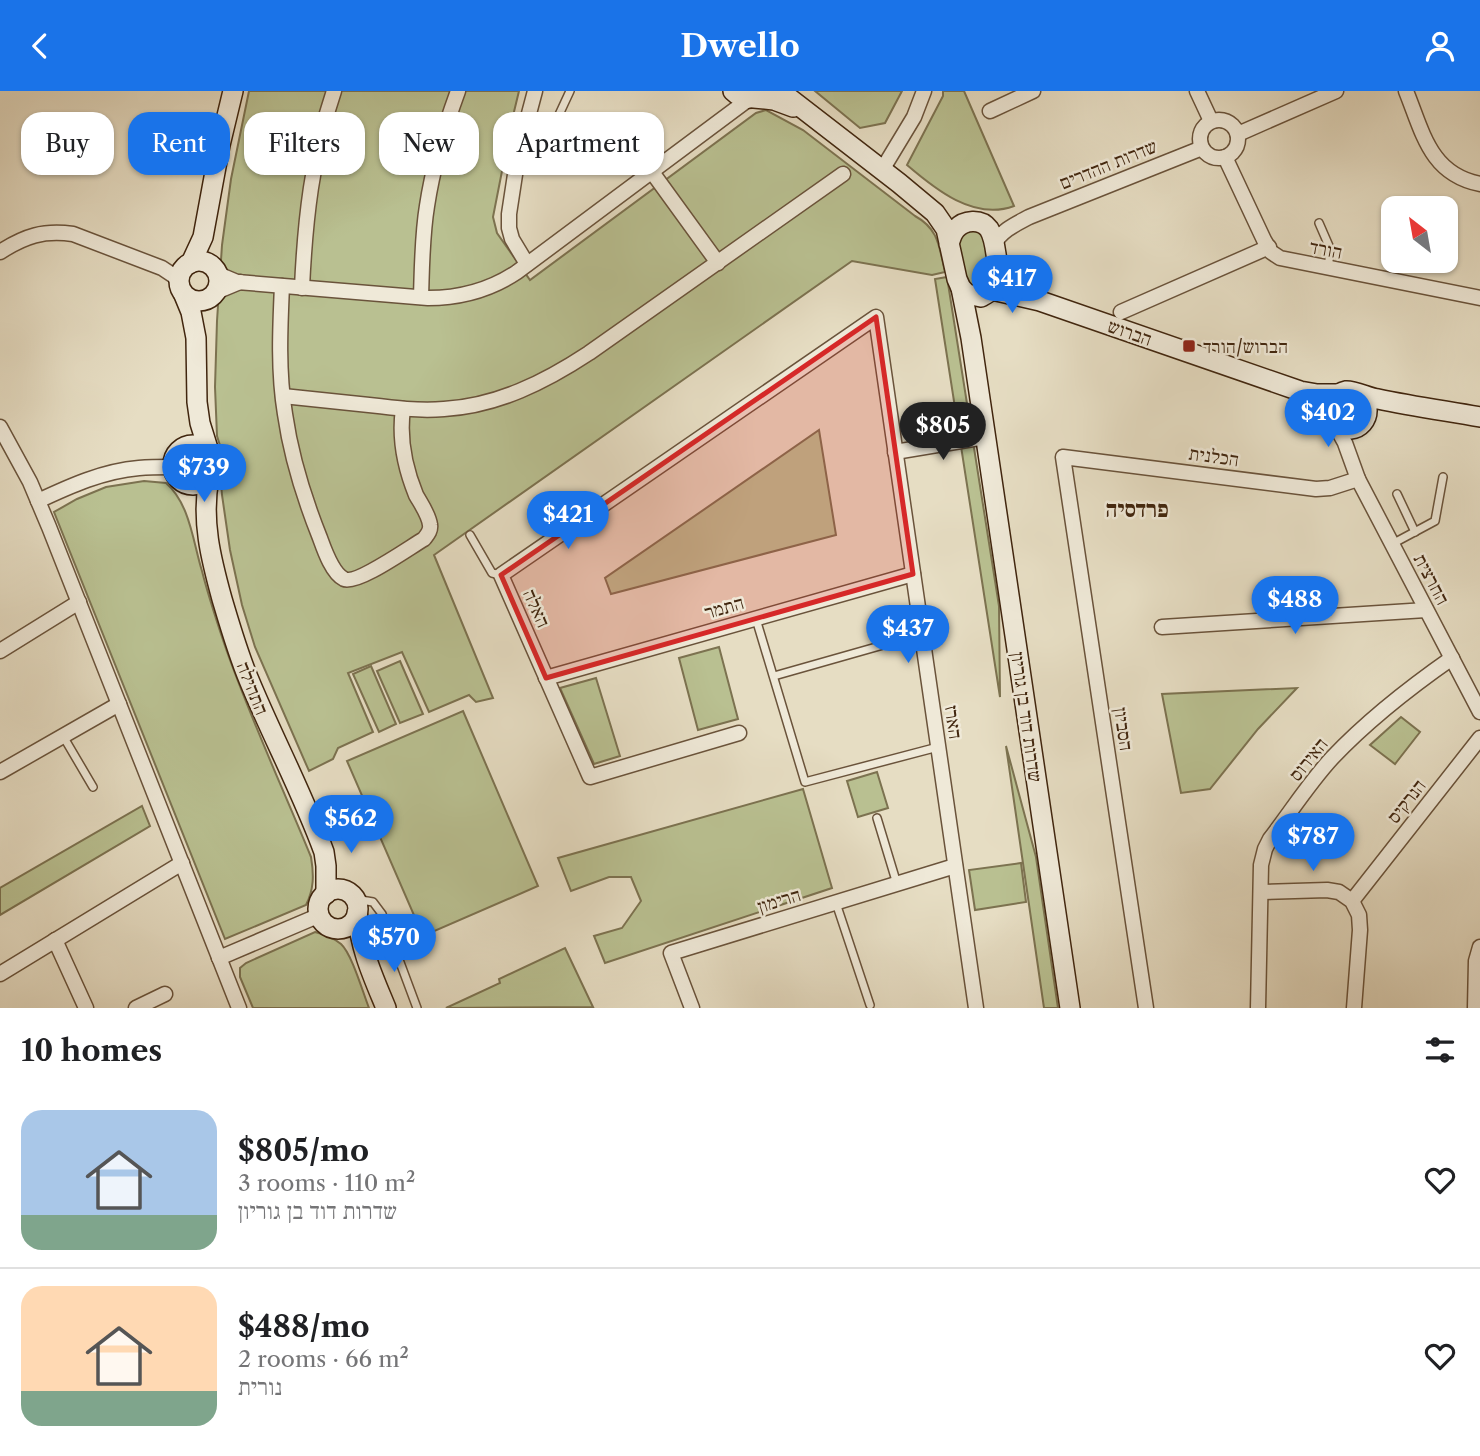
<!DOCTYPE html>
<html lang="en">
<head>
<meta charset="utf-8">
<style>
  :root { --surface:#fff; --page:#f6f6f6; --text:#202124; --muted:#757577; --line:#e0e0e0; --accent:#1a73e8 }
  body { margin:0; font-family:"Libre Caslon Text","Frank Ruhl Libre",serif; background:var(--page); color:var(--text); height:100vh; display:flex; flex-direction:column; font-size:26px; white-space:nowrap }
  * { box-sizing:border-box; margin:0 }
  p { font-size:23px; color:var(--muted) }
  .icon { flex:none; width:38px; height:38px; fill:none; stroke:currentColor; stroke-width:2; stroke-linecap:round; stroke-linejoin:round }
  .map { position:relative; height:917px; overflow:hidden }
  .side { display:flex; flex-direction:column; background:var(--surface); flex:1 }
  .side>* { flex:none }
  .guide { position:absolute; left:21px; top:21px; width:700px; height:63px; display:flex; gap:14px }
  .needle { width:46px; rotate:329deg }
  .buttons { position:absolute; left:1381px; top:105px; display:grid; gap:14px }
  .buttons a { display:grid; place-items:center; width:77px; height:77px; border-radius:14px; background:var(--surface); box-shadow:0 2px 5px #0004; font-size:35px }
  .price { position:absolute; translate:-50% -60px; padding:0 16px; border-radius:24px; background:var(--accent); color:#fff; font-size:23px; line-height:46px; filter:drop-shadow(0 2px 4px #0008) }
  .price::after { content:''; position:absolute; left:50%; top:42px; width:21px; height:16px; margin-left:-10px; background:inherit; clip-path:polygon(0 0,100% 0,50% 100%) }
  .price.selected { background:#222; color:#fff }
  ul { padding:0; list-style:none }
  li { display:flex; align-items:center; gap:21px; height:175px; padding:0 21px }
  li+li { border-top:2px solid var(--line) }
  li span { display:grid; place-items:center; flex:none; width:196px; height:140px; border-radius:21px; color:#555 }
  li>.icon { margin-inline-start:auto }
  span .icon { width:84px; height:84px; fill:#fffc; stroke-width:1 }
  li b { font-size:30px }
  h2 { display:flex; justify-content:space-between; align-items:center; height:84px; padding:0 21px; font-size:30px }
  .pill { padding:0 24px; border-radius:21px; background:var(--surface); box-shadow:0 2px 5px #0004; font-size:24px; line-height:63px }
  .pill.selected { background:var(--accent); color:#fff }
  header { display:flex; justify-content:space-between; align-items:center; height:91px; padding:0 21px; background:var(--accent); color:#fff; font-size:32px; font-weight:700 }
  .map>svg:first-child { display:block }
</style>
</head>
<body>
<header><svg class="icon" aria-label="back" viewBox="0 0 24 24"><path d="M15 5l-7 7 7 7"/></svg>Dwello<svg class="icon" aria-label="person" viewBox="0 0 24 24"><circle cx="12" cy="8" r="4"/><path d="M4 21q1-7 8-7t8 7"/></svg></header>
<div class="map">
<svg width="1480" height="917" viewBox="0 0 1480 917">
  <rect width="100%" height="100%" fill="#e6ddc3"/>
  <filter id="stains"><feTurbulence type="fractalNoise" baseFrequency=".00286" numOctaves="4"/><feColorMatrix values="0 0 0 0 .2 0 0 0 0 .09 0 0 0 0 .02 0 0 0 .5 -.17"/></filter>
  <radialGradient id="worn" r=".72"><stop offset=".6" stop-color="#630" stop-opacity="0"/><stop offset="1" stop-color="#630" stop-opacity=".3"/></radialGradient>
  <!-- green -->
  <g fill="#b9c091" stroke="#7c7250" stroke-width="2">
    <path d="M 249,0 L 519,0 L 512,29 L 493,126 L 497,142 L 530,189 L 756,22 L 766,19 L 803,39 L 915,125 C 939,138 939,156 945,181 L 932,184 L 852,170 L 434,464 L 493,607 L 476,611 L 469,604 L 429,621 L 402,561 L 348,582 L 373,641 L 338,657 L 333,668 L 309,680 L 255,556 L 242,514 L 230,459 L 222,404 L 221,392 L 226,373 L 217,345 L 215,296 L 217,230 L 222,154 L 231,88 Z"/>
    <polygon points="815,0 902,0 885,32 860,37"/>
    <path d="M 943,0 L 964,0 L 1014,115 C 974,130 935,98 907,74 L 943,5 Z"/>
    <polygon points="973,135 989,150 989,195 969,198 956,146"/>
    <polygon points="947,186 999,515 1000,606 935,188"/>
    <polygon points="819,339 836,444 611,503 605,487"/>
    <path d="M 144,390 L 166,392 C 190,413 193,451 202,480 C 208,504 216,528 224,552 C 249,625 282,695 311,766 C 314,784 314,798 306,814 L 225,848 L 54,421 L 77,408 L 106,396 Z"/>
    <polygon points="719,556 738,628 698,639 679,567"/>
    <polygon points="400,570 423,623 400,632 377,580"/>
    <polygon points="371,575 396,633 379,641 353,583"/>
    <polygon points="596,587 620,665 594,673 560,597"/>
    <polygon points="1297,597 1258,638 1210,698 1181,702 1162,603"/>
    <polygon points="463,620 538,795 423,845 347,670"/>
    <polygon points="1401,626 1420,641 1395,673 1370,654"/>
    <polygon points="1006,655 1036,766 1058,917 1044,917"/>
    <polygon points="877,681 888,717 858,726 847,690"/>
    <polygon points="803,698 832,797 605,872 594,845 622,837 641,810 631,786 609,786 571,800 558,767"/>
    <polygon points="142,715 150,735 0,824 0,797"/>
    <polygon points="1021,772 1026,811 975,819 969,779"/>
    <path d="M 315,841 C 323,843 334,847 341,853 C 352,863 363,902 369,917 L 253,917 L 240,886 L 240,877 L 246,872 Z"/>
    <polygon points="565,857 593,916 446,917 500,892 499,888"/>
  </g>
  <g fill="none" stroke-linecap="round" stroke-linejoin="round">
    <!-- lane casing -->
    <g stroke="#6a533b" stroke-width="10">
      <g id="lane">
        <path d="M 520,56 C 529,59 535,61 544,56 L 570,0"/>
        <polyline points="1319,132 1329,155 1329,178"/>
        <polyline points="1397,403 1415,441"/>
        <polyline points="470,444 492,482 501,484"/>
        <polyline points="1392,453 1435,430 1443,386"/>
        <polyline points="756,528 805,691 938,656"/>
        <polyline points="774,585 922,543"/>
        <polyline points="63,645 93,696"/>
        <polyline points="877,727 897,793"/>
        <polyline points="355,808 373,811 382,823 417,917"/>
        <polyline points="836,812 870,914"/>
      </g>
    </g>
    <!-- street casing -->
    <g stroke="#6a533b" stroke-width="17">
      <g id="street">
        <polyline points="1197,0 1211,30"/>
        <path d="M 1406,0 C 1423,42 1430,83 1480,93"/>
        <polyline points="990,20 1033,0"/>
        <circle cx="1219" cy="48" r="19"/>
        <polyline points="1238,43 1336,0"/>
        <polyline points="1225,66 1264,149 1271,161 1280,167 1480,207"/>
        <polyline points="882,79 914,26 924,0"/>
        <polyline points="652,81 718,172"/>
        <path d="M 994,153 C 1002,139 1016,133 1029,126 L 1202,57"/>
        <path d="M 0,161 C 25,145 43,139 73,143 L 162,177 L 174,185 L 179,191"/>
        <polyline points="527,173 512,148 509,137 509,123 518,64 535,0"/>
        <path d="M 218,183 L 237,191 L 428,207 C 461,207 490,199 517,181 L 749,8"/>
        <path d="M 282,195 C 280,238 278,281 285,323 C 291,365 304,407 320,447 C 324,458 332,482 344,488 C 357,494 410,456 424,448 C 427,444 431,440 430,434 C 429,424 421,413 416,404 C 405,377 399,346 403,318"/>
        <path d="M 302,197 C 305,130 312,64 334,0"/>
        <polyline points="216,201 240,191"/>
        <path d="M 421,206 C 422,176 422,145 427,115 C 433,75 444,38 458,0"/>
        <polyline points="1121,221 1269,156"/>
        <path d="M 283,305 C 311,308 340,311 369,314 C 394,317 419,320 444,318 C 497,315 545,291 589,262 L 843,83"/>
        <polyline points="1334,332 1345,352 1358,388 1480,621"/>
        <polyline points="0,336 30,391 49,436 239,917"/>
        <polyline points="895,361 985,346"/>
        <path d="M 38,410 C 70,395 103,380 139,377 C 150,376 161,376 172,376"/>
        <polyline points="1162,536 1426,519"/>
        <polyline points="0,560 79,511"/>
        <polyline points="546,587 913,483"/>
        <polyline points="739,642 590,686 501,484 876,226 976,917"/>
        <polyline points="0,681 119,613"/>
        <polyline points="1261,801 1327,799 1339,801 1352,810 1359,824 1360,839 1354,917"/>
        <polyline points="1352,810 1480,647"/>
        <polyline points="55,849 86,917"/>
        <polyline points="219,867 320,824"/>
        <polyline points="0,883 182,772"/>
        <polyline points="136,917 165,903"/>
        <polyline points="692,917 671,862 955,775"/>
        <polyline points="1146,917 1063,366 1316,398 1330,397 1358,388"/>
        <path d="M 1258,917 L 1261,774 L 1265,758 L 1270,748 C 1290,722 1309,692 1332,667 C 1368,629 1409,597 1452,567"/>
        <polyline points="1475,917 1476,870 1480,856"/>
      </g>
    </g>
    <!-- secondary casing -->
    <g stroke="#40250e" stroke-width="22">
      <g id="secondary">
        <path d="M 733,0 C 742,9 753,10 762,0"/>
        <path d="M 780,0 L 899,92 L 935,122 L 946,138 L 957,188 L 961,197 L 967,203 L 981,206 C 988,202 994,199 996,192 C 1000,182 995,147 989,138 C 981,127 964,129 956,138 C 952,142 951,147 949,153"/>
        <polyline points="754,7 774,9 793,16"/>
        <circle cx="199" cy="190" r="20"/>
        <polyline points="191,172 203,146 220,54 233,0"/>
        <polyline points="961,197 971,247 1070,917"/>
        <polyline points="992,199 1040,210 1300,300 1317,303 1339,303"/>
        <polyline points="184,204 191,221 196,247 197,311 200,332 210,364"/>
        <path d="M 1361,304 C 1378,324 1356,349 1336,333 C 1332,330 1330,325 1330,319 C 1330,310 1337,302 1346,300 C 1354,299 1369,307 1378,308 C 1411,315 1446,320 1480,326"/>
        <circle cx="193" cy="374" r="20"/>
        <path d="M 209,387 C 201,429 211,468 222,508 C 230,535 238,563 249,589 C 273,647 303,703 324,761 L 326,775 L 326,803"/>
        <circle cx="338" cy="818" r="20"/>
        <path d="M 357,822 C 361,860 372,883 386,917"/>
      </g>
    </g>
    <!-- lane -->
    <use href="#lane" stroke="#efe9d8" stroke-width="7"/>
    <!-- street -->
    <use href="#street" stroke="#efe9d8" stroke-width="14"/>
    <!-- secondary -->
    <use href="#secondary" stroke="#efe9d8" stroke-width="19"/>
  </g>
  <!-- marked area -->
  <path fill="#d62828" fill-opacity="0.2" stroke="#d62828" stroke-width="5" stroke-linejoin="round" d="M 876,226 L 913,483 L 546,587 L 501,484 Z"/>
  <!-- markers -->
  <rect fill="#8f2418" stroke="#efe9d8" stroke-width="2.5" x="1182" y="248" width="14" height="14" rx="3.5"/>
  <g text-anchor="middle" stroke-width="5" stroke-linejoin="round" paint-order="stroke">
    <!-- street labels -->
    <g font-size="19" fill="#40250e" stroke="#efe9d8">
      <text transform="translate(1108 73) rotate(-22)" y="7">שדרות ההדרים</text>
      <text transform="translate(1326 158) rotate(11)" y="7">הורד</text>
      <text transform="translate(1130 241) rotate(19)" y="7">הברוש</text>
      <text transform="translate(1214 365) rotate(8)" y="7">הכלנית</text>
      <text transform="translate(1432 488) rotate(62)" y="7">החרצית</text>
      <text transform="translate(724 516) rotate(-16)" y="7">התמר</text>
      <text transform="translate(537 517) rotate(66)" y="7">האלה</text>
      <text transform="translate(253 597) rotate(68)" y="7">התהילה</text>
      <text transform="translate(1027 626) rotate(82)" y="7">שדרות דוד בן גוריון</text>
      <text transform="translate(954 631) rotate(82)" y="7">הארז</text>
      <text transform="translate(1124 638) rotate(82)" y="7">הסביון</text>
      <text transform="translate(1308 668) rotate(-51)" y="7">האירוס</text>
      <text transform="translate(1406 710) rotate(-52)" y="7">הנרקיס</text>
      <text transform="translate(779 809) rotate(-17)" y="7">הרימון</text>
    </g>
    <!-- poi labels -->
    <g font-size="19" fill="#40250e" stroke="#efe9d8" text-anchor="start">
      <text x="1203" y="262">הברוש/הורד</text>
    </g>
    <!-- quarter labels -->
    <g font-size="23" font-weight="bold" fill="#40250e" stroke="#efe9d8">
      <text x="1137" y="426">פרדסיה</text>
    </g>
  </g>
  <rect width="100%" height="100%" filter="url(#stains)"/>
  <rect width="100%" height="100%" fill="url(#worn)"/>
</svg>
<div class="buttons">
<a><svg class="needle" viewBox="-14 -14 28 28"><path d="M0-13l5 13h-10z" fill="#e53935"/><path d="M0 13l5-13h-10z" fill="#757577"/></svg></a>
</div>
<b class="price" style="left:1012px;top:224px">$417</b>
<b class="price" style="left:1328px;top:358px">$402</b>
<b class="price selected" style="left:943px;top:371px">$805</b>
<b class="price" style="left:204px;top:413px">$739</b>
<b class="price" style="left:568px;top:460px">$421</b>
<b class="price" style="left:1295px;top:545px">$488</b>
<b class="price" style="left:908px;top:574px">$437</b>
<b class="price" style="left:351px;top:764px">$562</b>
<b class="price" style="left:1313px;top:782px">$787</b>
<b class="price" style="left:394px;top:883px">$570</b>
<div class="guide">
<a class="pill">Buy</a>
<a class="pill selected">Rent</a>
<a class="pill">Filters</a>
<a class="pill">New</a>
<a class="pill">Apartment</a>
</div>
</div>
<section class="side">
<h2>10 homes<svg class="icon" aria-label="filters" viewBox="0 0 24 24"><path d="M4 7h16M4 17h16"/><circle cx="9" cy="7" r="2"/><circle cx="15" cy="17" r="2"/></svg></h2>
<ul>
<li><span style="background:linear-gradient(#a9c7e8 75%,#7fa58c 0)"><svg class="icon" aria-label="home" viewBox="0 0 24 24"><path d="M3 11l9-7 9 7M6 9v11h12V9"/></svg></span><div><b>$805/mo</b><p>3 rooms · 110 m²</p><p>שדרות דוד בן גוריון</p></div><svg class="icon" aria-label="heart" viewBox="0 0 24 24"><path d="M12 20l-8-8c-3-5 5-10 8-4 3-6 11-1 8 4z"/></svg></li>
<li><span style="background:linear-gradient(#ffd9b3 75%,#7fa58c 0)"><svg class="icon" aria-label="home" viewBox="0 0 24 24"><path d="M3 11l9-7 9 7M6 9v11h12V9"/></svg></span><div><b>$488/mo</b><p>2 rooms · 66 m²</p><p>נורית</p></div><svg class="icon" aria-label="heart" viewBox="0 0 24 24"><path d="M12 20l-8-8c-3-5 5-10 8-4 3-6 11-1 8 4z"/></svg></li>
</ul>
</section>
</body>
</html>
